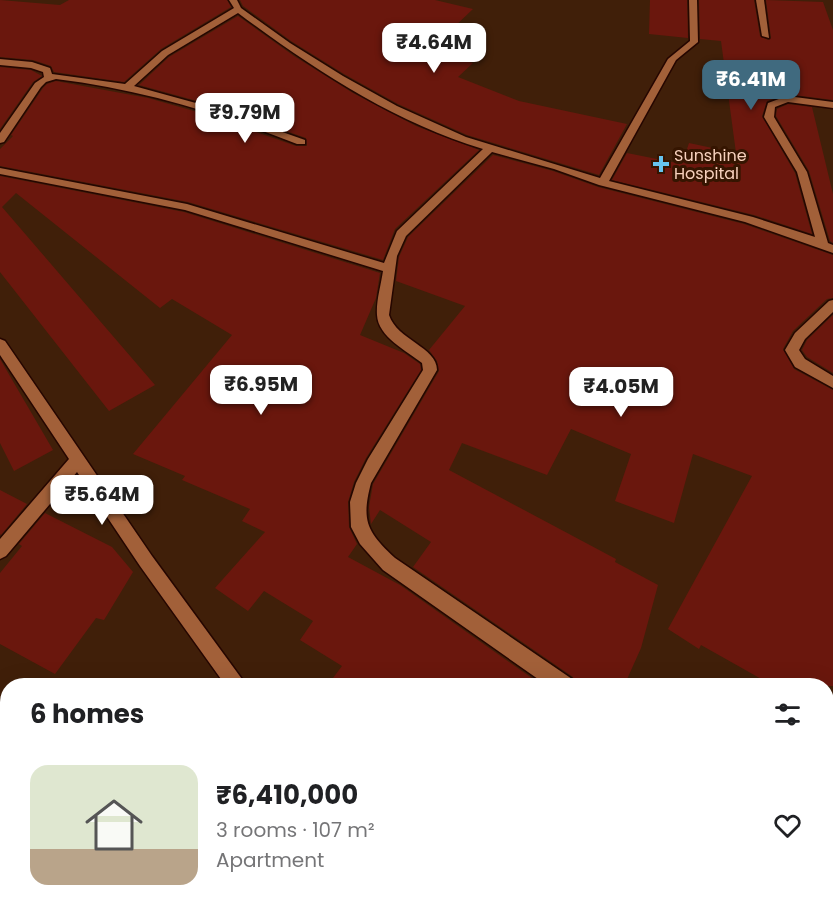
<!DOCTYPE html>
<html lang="en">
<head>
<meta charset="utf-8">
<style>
  :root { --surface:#fff; --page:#f2f2f2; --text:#202124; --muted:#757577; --line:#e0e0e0; --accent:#406a7f }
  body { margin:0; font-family:Poppins,sans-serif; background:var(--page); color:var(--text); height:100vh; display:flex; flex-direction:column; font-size:22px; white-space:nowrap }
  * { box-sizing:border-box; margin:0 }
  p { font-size:20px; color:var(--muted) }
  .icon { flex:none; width:33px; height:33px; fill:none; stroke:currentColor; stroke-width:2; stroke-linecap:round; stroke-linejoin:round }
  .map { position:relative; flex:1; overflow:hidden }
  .sheet { position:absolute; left:0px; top:678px; width:834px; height:236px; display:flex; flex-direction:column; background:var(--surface); border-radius:24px 24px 0 0; box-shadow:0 6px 24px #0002 }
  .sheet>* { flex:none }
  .price { position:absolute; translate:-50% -51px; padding:0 14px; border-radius:12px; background:#fff; color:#222; font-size:20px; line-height:39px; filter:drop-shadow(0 2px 3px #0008) }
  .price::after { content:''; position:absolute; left:50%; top:36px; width:18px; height:14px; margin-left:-9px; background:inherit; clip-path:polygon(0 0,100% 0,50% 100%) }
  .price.on { background:var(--accent); color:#fff }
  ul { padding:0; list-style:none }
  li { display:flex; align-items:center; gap:18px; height:150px; padding:0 30px }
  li+li { border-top:2px solid var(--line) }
  li span { display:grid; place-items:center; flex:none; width:168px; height:120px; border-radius:18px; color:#555 }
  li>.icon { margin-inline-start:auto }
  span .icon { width:72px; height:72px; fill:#fffc; stroke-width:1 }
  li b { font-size:26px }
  h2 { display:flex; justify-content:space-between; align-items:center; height:72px; padding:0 30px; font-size:26px }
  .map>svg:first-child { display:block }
</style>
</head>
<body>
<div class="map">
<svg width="833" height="913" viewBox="0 0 833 913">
  <rect width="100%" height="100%" fill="#401f09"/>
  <!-- building -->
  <g fill="#6a170d">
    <polygon points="0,0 60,5 69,0 227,0 231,7 161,49 124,82 54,72 51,66 33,60 0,57"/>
    <polygon points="240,0 435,0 473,9 429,51 473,63 458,77 519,101 627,124 599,175 467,135 398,104 344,74 291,41 243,6"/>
    <polygon points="650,0 687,0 688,38 649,34"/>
    <polygon points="699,0 754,0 760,36 768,40 771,38 766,0 823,2 833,30 833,100 786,94 767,101 762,116 795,173 812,234 754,215 612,180 627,153 682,164 689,143 736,153 721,41 700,39"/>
    <polygon points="238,16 294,56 353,93 416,126 479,150 395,229 383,260 188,202 0,166 0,149 13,136 11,135 43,88 47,84 56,81 148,98 208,115 296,146 307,146 306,138 215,106 139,85 169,57"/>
    <polygon points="0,67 31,70 42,76 33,82 0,129"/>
    <polygon points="788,104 812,107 833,194 833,243 830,241 809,171 776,116 777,109"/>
    <polygon points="493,155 553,171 598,187 744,224 833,255 833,298 827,299 793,331 783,349 794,369 833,390 833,686 774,686 701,645 699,649 668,629 752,476 693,454 674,523 615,501 631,454 571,429 547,475 462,443 449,470 616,559 615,562 658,585 641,648 624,686 576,686 573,677 413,567 431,542 380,510 371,524 369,507 373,484 439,371 437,361 429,350 465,306 396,281 399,257 408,237"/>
    <polygon points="0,176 184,212 380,273 376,298 360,335 404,353 420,364 421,370 366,458 354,482 348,502 349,527 357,544 348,557 400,585 543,686 327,686 342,666 300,640 313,621 264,591 248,611 215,588 265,532 242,521 250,509 182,480 185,476 133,454 232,335 172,299 160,308 16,193 2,207 155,385 109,411 0,272"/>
    <polygon points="833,315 833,373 807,357 802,350 807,340"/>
    <polygon points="0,359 53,450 14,471 0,443"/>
    <polygon points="0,490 27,504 1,535 0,534"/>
    <polygon points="45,513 112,547 133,572 104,620 96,618 55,674 0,644 0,573 22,546 19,544"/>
  </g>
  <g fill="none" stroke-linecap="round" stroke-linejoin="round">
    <!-- minor casing -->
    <g stroke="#250600" stroke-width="3">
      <g id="minor">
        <path d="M 229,0 L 237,0 L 241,8 L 290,43 L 343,76 L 397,106 L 466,137 L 600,178 L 668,59 L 690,41 L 689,0 L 697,0 L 698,42 L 676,60 L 609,181 L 753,217 L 815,237 L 797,172 L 764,117 L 768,103 L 787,96 L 833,102 L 833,108 L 788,102 L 775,107 L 774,117 L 807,172 L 828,243 L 833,245 L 833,253 L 745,222 L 599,185 L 554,169 L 492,152 L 406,236 L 397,256 L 389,315 C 397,340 437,347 437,370 L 371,483 C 361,521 367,532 395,558 L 572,679 L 574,686 L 548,686 L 383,570 L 360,544 L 351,527 L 350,502 L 356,483 L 368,459 L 423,370 L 422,363 C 407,351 378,337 377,315 C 376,301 381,285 383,271 L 185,210 L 0,174 L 0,168 L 187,204 L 384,263 L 397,231 L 483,149 C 393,122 312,68 238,13 L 168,55 L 134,86 L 214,108 L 305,140 L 305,144 L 297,144 C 218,113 140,89 56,79 L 46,82 L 41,87 L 4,142 L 0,143 L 0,133 L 35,83 L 44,77 L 43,72 L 31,68 L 0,65 L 0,59 L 32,62 L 50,68 L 52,74 L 125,84 L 162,51 L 234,8 Z"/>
        <polygon points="756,0 764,0 769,38 762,36"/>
        <polygon points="833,300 833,312 805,339 799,350 805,359 833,376 833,388 795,367 785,350 795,333 829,301"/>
        <polygon points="0,339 5,341 152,556 247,686 226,686 140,566 77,472 6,556 0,559 0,539 69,459 0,355"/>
        <polygon points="826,824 833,826 833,849 826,846"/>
      </g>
    </g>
    <!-- minor -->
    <use href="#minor" fill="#a26039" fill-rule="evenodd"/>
  </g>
  <!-- markers -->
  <path fill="#67c4ef" stroke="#351501" stroke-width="2" d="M658 155h6v6h6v6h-6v6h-6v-6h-6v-6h6z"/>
  <g text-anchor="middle" stroke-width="6" stroke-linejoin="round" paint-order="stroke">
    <!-- far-poi labels -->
    <g font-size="16" fill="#f7d1bd" stroke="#351501" text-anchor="start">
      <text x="674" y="161">Sunshine<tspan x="674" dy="18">Hospital</tspan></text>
    </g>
  </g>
</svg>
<b class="price" style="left:434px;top:74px">₹4.64M</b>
<b class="price on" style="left:751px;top:111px">₹6.41M</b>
<b class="price" style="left:245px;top:144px">₹9.79M</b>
<b class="price" style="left:261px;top:416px">₹6.95M</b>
<b class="price" style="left:621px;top:418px">₹4.05M</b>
<b class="price" style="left:102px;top:526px">₹5.64M</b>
<section class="sheet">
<h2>6 homes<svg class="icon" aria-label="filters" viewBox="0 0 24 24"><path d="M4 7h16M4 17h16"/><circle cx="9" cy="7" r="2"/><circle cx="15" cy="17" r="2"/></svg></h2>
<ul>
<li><span style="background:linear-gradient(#dfe7d0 70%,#b9a48a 0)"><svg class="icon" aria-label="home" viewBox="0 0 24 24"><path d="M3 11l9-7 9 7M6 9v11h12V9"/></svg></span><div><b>₹6,410,000</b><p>3 rooms · 107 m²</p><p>Apartment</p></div><svg class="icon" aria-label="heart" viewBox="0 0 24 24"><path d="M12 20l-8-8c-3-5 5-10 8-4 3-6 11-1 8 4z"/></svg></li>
</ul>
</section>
</div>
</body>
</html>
